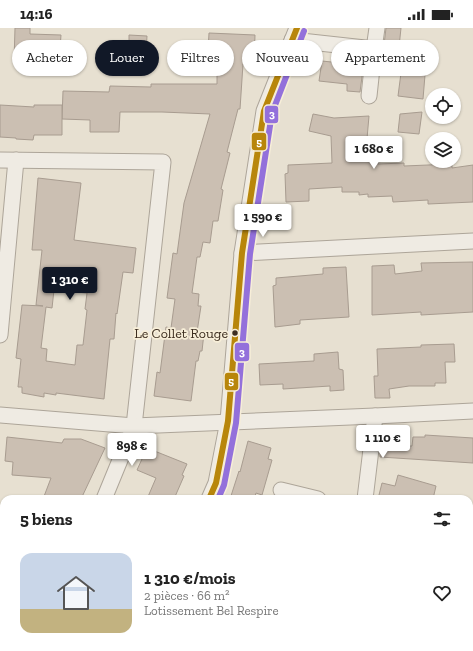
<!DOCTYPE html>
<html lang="fr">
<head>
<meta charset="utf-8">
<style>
  :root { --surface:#fff; --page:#f6f6f6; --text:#222; --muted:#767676; --line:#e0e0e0; --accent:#111827 }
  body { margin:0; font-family:"Zilla Slab",serif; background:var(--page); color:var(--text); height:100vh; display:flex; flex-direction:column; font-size:15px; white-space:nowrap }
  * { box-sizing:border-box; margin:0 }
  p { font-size:13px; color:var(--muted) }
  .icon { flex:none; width:22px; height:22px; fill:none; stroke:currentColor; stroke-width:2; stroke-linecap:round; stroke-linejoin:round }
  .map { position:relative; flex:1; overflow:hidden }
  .details { position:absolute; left:0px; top:467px; width:473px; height:156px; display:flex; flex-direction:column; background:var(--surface); border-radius:12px 12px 0 0; box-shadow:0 1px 3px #0004 }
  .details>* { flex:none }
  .guide { position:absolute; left:12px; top:12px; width:449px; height:36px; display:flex; gap:8px }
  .fabs { position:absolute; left:425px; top:60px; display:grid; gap:8px }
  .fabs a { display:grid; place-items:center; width:36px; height:36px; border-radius:50%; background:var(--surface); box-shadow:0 1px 3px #0004; font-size:20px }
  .price { position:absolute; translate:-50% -34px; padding:0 9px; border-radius:4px; background:#fff; color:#222; font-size:13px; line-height:26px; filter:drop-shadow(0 1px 2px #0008) }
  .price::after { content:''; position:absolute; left:50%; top:24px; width:12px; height:9px; margin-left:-6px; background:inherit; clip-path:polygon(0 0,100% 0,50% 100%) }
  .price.selected { background:var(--accent); color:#fff }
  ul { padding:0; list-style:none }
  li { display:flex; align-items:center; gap:12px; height:100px; padding:0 20px }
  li+li { border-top:1px solid var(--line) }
  li span { display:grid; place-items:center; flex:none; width:112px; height:80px; border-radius:12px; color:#555 }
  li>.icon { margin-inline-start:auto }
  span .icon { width:48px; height:48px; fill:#fffc; stroke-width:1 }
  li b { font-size:17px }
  h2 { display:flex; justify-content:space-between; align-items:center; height:48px; padding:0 20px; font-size:17px }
  .chip { padding:0 14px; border-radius:18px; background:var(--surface); box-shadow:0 1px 3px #0004; font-size:14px; line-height:36px }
  .chip.selected { background:var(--accent); color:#fff }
  .status { display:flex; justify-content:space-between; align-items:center; height:28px; padding:0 20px; background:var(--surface); direction:ltr }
  .status svg { height:11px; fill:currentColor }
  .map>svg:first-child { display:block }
</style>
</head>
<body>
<div class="status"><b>14:16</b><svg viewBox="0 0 49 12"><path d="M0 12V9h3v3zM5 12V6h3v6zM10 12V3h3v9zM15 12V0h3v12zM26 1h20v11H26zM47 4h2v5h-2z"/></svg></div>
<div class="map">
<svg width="473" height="623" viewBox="0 0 473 623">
  <rect width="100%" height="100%" fill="#e7e0d1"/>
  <!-- building -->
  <g fill="#cbbfb2" stroke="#a89c90" fill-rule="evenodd">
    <polygon points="15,0 30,0 30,6 61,7 59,34 14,33"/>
    <polygon points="386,0 401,0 399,19 384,17"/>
    <polygon points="209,5 255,7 254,37 243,36 240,81 238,81 227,124 230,125 221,161 223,162 218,193 213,193 210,215 203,214 200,229 197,229 192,265 199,266 198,278 201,278 197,304 204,305 202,323 200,323 198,333 196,333 191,373 154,368 157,344 160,345 166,299 171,300 175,271 167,270 173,225 177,226 184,175 210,86 162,84 120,84 119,104 90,104 90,92 62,91 63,63 109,64 110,58 151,59 151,56 217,56 217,25 208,24"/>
    <polygon points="129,7 147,8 146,25 129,25"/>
    <polygon points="322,33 350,36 350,40 363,41 360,64 347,63 347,56 319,53"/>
    <polygon points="401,45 425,47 423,71 398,68"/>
    <polygon points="0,77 34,79 34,77 62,77 62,107 34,107 33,112 16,111 16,110 0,109"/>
    <polygon points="422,84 419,106 398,104 400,86"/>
    <polygon points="313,86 334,90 369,88 366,122 377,121 378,136 404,135 404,138 452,136 452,140 473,137 473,174 428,176 428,172 393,174 392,168 368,169 368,166 359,167 359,164 342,164 342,159 309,161 309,173 286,174 285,146 288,145 288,137 332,135 331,108 309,103"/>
    <path d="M 38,150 L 81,155 L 74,212 L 136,220 L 133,245 L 123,244 L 117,286 L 116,285 L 114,311 L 110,311 L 104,371 L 56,365 L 56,367 L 44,365 L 44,369 L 22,365 L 22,359 L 18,359 L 21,331 L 16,330 L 22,277 L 43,278 L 36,277 L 42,222 L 32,222 ZM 54,262 L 87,265 L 85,281 L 87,282 L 83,317 L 77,317 L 75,337 L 46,333 L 47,321 L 41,320 L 46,279 L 52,280 Z"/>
    <polygon points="473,234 473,284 421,287 421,284 372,287 372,238 394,237 395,246 422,243 421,235"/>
    <polygon points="346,239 349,289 300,292 300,296 275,299 273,258 276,257 276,250 323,246 323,240"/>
    <polygon points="454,316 455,334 445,334 446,355 435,355 435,358 409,358 389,361 390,370 375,370 374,348 378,348 377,321 421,319 421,317"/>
    <polygon points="338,324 339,341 343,342 344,362 330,363 330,358 283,361 283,356 260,357 259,336 314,333 314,326"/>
    <polygon points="425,407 473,410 473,435 380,429 380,419 412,418 413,409 425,409"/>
    <polygon points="7,409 62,415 64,411 81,411 105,420 81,471 43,471 51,450 12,447 13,434 5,433"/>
    <polygon points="248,413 271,420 268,431 272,432 262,467 256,465 254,471 230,471 239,443 240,444"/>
    <polygon points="147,420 187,436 182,447 184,448 174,471 147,471 156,450 137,442"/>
    <polygon points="398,447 436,458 433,471 378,471 382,455 395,458"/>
  </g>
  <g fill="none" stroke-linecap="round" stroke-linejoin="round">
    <!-- street casing -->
    <g stroke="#ada599" stroke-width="17">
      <g id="street">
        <polyline points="292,12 374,21 377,0"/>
        <polyline points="369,68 374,21"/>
        <polyline points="0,132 163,134 134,398 104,471"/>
        <polyline points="242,225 473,213"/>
        <polyline points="0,307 16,132"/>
        <polyline points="0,387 134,398 375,388 473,383"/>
        <polyline points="281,462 318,471"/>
        <polyline points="209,471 216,455 228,393 242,225 264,83 297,0"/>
        <polyline points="365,471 375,388"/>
        <polyline points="469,524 473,525"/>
        <polyline points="0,605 4,609"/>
        <polyline points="16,619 20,623"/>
        <polyline points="355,619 358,623"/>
        <polyline points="42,623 44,619"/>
        <polyline points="136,623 137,619"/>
        <polyline points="221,623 222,619"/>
      </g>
    </g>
    <!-- street -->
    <use href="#street" stroke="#efebe3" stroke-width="15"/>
    <!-- bus-1 casing -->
    <g stroke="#f7eed8" stroke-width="9">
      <polyline id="bus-1" points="209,471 216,455 228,393 242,225 264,83 297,0"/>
    </g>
    <!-- bus-2 casing -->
    <g stroke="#f7eed8" stroke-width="9">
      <polyline id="bus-2" points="218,471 224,457 236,395 250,226 272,85 304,3"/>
    </g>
    <!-- bus-1 -->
    <use href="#bus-1" stroke="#b8860b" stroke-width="6"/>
    <!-- bus-2 -->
    <use href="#bus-2" stroke="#9370db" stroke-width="6"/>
  </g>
  <!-- markers -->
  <circle fill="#3d2e20" stroke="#f7eed8" stroke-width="1.5" cx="235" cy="305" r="3.5"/>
  <g text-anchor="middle" stroke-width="3.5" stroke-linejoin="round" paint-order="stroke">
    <!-- bus labels -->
    <g font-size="14" fill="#3d2e20" stroke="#f7eed8" text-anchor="end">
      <text x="228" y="310">Le Collet Rouge</text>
    </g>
  </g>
  <g stroke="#f7eed8" stroke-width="1.5">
    <rect x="264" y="77" width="15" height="19" rx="4" fill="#9370db"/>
    <rect x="251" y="104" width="16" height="19" rx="4" fill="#b8860b"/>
    <rect x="234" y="314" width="16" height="20" rx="4" fill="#9370db"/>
    <rect x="224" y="344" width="15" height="19" rx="4" fill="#b8860b"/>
  </g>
  <g font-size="11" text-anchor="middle" font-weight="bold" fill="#fff">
    <text x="272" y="90">3</text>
    <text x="259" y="118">5</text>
    <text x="242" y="328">3</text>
    <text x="231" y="357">5</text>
  </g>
</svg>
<div class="fabs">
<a><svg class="icon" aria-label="locate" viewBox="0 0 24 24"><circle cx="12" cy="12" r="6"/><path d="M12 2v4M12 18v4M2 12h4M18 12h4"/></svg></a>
<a><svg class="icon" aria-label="layers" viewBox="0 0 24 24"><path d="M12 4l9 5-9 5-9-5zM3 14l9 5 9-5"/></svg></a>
</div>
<b class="price" style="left:374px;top:142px">1 680 €</b>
<b class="price" style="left:263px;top:210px">1 590 €</b>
<b class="price selected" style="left:70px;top:273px">1 310 €</b>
<b class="price" style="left:383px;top:431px">1 110 €</b>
<b class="price" style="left:132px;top:439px">898 €</b>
<div class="guide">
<a class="chip">Acheter</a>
<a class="chip selected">Louer</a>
<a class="chip">Filtres</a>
<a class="chip">Nouveau</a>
<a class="chip">Appartement</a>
</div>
<section class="details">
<h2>5 biens<svg class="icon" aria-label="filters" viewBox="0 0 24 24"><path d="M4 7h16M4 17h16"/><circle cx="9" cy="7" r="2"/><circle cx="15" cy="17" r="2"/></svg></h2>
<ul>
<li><span style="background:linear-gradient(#c9d6e8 70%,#c2b280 0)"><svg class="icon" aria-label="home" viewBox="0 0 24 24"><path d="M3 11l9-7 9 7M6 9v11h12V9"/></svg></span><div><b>1 310 €/mois</b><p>2 pièces · 66 m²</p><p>Lotissement Bel Respire</p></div><svg class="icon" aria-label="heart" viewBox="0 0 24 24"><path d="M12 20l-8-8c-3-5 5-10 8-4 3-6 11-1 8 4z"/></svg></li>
</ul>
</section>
</div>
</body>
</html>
